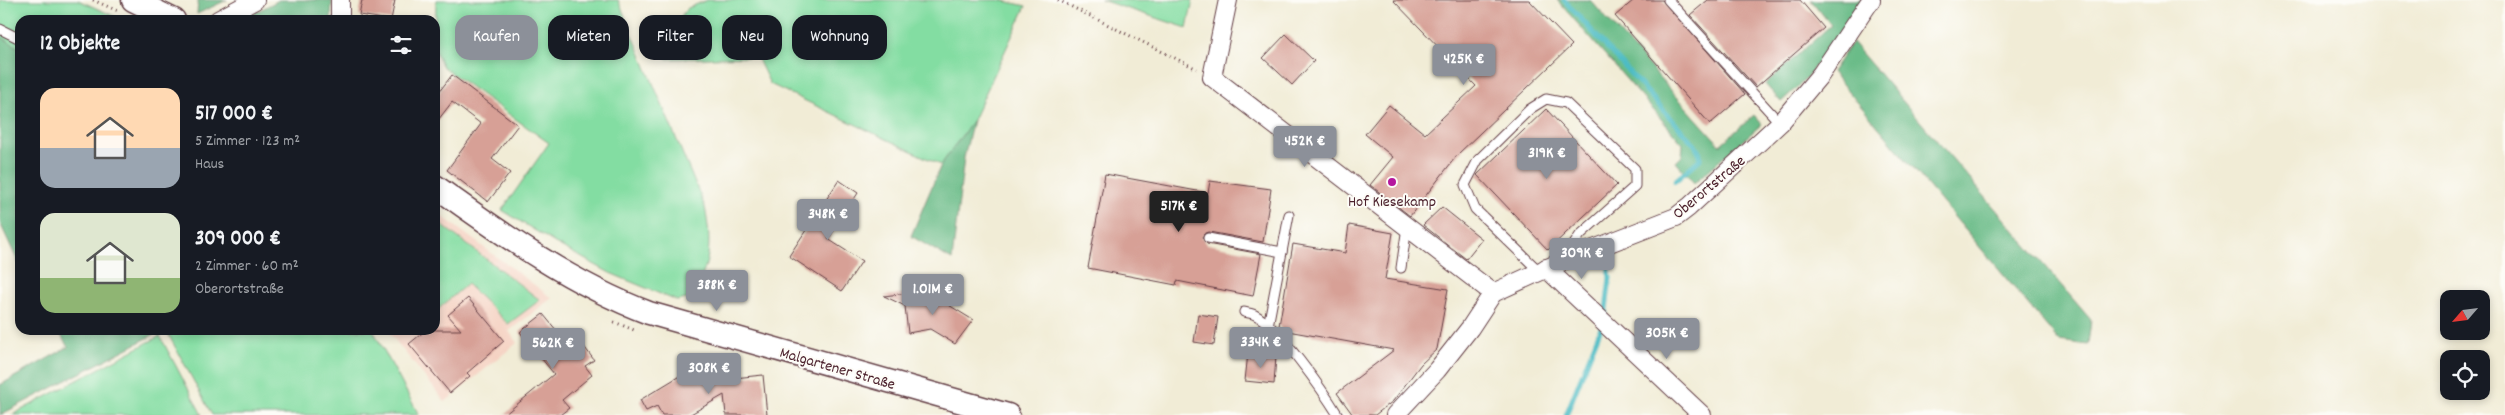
<!DOCTYPE html>
<html lang="de">
<head>
<meta charset="utf-8">
<style>
  :root { --surface:#171b24; --page:#242831; --text:#f1f3f6; --muted:#9ea1a6; --accent:#8c9099 }
  body { margin:0; font-family:Dekko,sans-serif; background:var(--page); color:var(--text); height:100vh; display:flex; flex-direction:column; font-size:19px; white-space:nowrap }
  * { box-sizing:border-box; margin:0 }
  p { font-size:16px; color:var(--muted) }
  .icon { flex:none; width:28px; height:28px; fill:none; stroke:currentColor; stroke-width:2; stroke-linecap:round; stroke-linejoin:round }
  .map { position:relative; flex:1; overflow:hidden }
  .panel { position:absolute; left:15px; top:15px; width:425px; height:320px; display:flex; flex-direction:column; background:var(--surface); border-radius:15px; box-shadow:0 2px 8px #0003 }
  .panel>* { flex:none }
  .guide { position:absolute; left:455px; top:15px; width:475px; height:45px; display:flex; gap:10px }
  .needle { width:32px; rotate:242deg }
  .buttons { position:absolute; left:2440px; top:290px; display:grid; gap:10px }
  .buttons a { display:grid; place-items:center; width:50px; height:50px; border-radius:10px; background:var(--surface); box-shadow:0 2px 8px #0003; font-size:25px }
  .price { position:absolute; translate:-50% -42px; padding:0 11px; border-radius:5px; background:var(--accent); color:#fff; font-size:16px; line-height:32px; filter:drop-shadow(0 1px 2px #0008) }
  .price::after { content:''; position:absolute; left:50%; top:30px; width:15px; height:11px; margin-left:-8px; background:inherit; clip-path:polygon(0 0,100% 0,50% 100%) }
  .price.on { background:#222; color:#fff }
  ul { padding:0; list-style:none }
  li { display:flex; align-items:center; gap:15px; height:125px; padding:0 25px }
  li span { display:grid; place-items:center; flex:none; width:140px; height:100px; border-radius:15px; color:#555 }
  li>.icon { margin-inline-start:auto }
  span .icon { width:60px; height:60px; fill:#fffc; stroke-width:1 }
  li b { font-size:21px }
  h2 { display:flex; justify-content:space-between; align-items:center; height:60px; padding:0 25px; font-size:21px }
  .pill { padding:0 18px; border-radius:15px; background:var(--surface); box-shadow:0 2px 8px #0003; font-size:18px; line-height:45px }
  .pill.on { background:var(--accent); color:#fff }
  .map>svg:first-child { display:block }
</style>
</head>
<body>
<div class="map">
<svg width="2505" height="415" viewBox="0 0 2505 415">
  <rect width="100%" height="100%" fill="#fdfcf7"/>
  <filter id="ink" filterUnits="userSpaceOnUse"><feTurbulence type="fractalNoise" baseFrequency=".02" numOctaves="2"/><feDisplacementMap in="SourceGraphic" scale="10" xChannelSelector="R" yChannelSelector="G"/><feConvolveMatrix kernelMatrix="1 2 1 2 8 2 1 2 1" color-interpolation-filters="sRGB"/></filter>
  <filter id="wash" filterUnits="userSpaceOnUse"><feTurbulence type="fractalNoise" baseFrequency=".0096" numOctaves="4" result="noise"/><feDisplacementMap in="SourceGraphic" scale="20" xChannelSelector="R" yChannelSelector="G"/><feGaussianBlur stdDeviation="1.12" result="paint"/><feColorMatrix in="noise" values="0 0 0 0 0 0 0 0 0 0 0 0 0 0 0 0 0 1.4 0 .05"/><feComposite in="paint" operator="in"/></filter>
  <g filter="url(#wash)">
    <rect width="100%" height="100%" fill="#f1ecd6"/>
    <!-- built -->
    <polygon fill="#f5d2c2" points="435,211 552,298 509,331 517,343 445,402 387,330 435,330"/>
    <!-- green -->
    <g fill="#83dda2" stroke="#667e66">
      <polygon points="0,0 78,0 123,20 20,20 20,49 0,36"/>
      <path d="M 436,0 L 618,0 L 705,207 C 712,246 711,263 691,298 L 677,301 L 610,273 L 555,243 L 502,210 L 549,143 L 443,67 L 435,51 Z"/>
      <polygon points="707,0 1000,0 1026,6 973,120 941,165 770,84 757,57 665,59 658,42 688,8"/>
      <polygon points="1101,0 1193,0 1187,28"/>
      <polygon points="435,220 540,300 508,324 467,284 435,312"/>
      <polygon points="166,330 373,330 419,415 212,415"/>
      <polygon points="160,336 202,415 12,415"/>
    </g>
    <!-- forest -->
    <g fill="#6abc88" stroke="#5a6e5a">
      <polygon points="198,0 227,0 197,14"/>
      <polygon points="279,0 332,0 331,20 241,20"/>
      <polygon points="1557,0 1590,0 1720,145 1754,115 1762,124 1694,183 1676,162 1682,156 1683,144"/>
      <polygon points="1811,0 1864,0 1805,80 1781,102 1765,84 1831,25"/>
      <polygon points="0,36 20,49 20,266 0,223"/>
      <polygon points="1852,42 2091,320 2088,345 2059,341 1832,72"/>
      <polygon points="973,120 964,158 952,260 911,236 941,165"/>
      <polygon points="58,330 152,330 155,334 0,415 0,385 68,347"/>
    </g>
    <g fill="none" stroke-linecap="round" stroke-linejoin="round">
      <!-- stream -->
      <g stroke="#4dbcc4" stroke-width="5">
        <polyline points="1564,0 1695,145 1700,154 1700,159 1675,181"/>
        <polyline points="1605,317 1610,278 1607,256"/>
        <polyline points="1566,415 1602,325"/>
      </g>
    </g>
    <g id="blocks">
      <!-- building -->
      <g fill="#d7a096">
        <polygon points="362,0 395,0 391,20 359,15"/>
        <polygon points="1393,0 1529,0 1572,45 1458,154 1410,216 1370,185 1393,157 1365,134 1389,105 1425,134 1476,86"/>
        <polygon points="1634,0 1662,0 1745,94 1710,124 1615,16"/>
        <polygon points="1708,0 1800,0 1824,28 1756,87 1690,15"/>
        <polygon points="1286,34 1314,61 1292,85 1263,58"/>
        <polygon points="452,75 518,125 492,159 510,173 488,202 447,170 481,124 452,102 435,124 435,97"/>
        <polygon points="1546,109 1617,185 1548,250 1477,175"/>
        <polygon points="1105,174 1208,193 1210,181 1271,189 1263,242 1209,232 1204,234 1202,237 1207,244 1261,254 1253,296 1177,281 1176,285 1088,268"/>
        <polygon points="839,180 858,193 828,239 862,261 842,291 789,256"/>
        <polygon points="1442,207 1482,239 1466,259 1423,225"/>
        <polygon points="1349,225 1393,233 1385,279 1448,289 1437,349 1421,364 1393,401 1375,415 1353,415 1337,393 1394,350 1282,330 1279,326 1293,244 1345,253"/>
        <polygon points="915,292 916,299 939,299 973,320 955,344 930,329 908,333 905,306 884,296"/>
        <polygon points="468,298 504,341 467,373 470,376 450,393 409,344 426,330 461,330 448,315"/>
        <polygon points="543,314 571,348 580,341 594,360 585,366 592,375 562,400 569,408 560,415 504,415 554,374 520,332"/>
        <polygon points="1198,314 1218,317 1214,345 1194,342"/>
        <polygon points="1248,353 1276,356 1274,384 1245,381"/>
        <polygon points="696,366 705,381 763,375 767,415 726,415 724,395 689,415 662,415 657,406 646,411 640,400"/>
      </g>
    </g>
  </g>
  <g filter="url(#ink)">
    <use href="#blocks" fill-opacity="0" stroke="#633e45" stroke-width="1"/>
    <g fill="none" stroke-linecap="round" stroke-linejoin="round">
      <!-- service casing -->
      <g stroke="#633e45" stroke-width="11">
        <g id="service">
          <polyline points="1668,0 1780,123"/>
          <polyline points="0,29 20,39"/>
          <polyline points="1208,238 1282,252"/>
          <polyline points="1401,268 1407,227"/>
          <polyline points="1539,271 1475,209 1465,185 1478,160 1530,109 1546,99 1566,103 1635,169 1635,186 1580,235 1566,257"/>
          <path d="M 1244,312 C 1247,313 1252,313 1255,315 C 1277,325 1324,392 1338,415"/>
          <polyline points="1268,326 1289,215"/>
        </g>
      </g>
      <!-- minor casing -->
      <g stroke="#633e45" stroke-width="20">
        <g id="minor">
          <polyline points="340,0 340,20"/>
          <polyline points="1228,0 1212,77 1493,293"/>
          <polyline points="218,20 255,0"/>
          <polyline points="1546,268 1702,415"/>
          <polyline points="1395,415 1437,370 1470,328 1493,293 1563,261 1676,217 1689,207 1780,123 1821,74 1871,0"/>
        </g>
      </g>
      <!-- tertiary casing -->
      <g stroke="#633e45" stroke-width="25">
        <g id="tertiary">
          <polyline points="133,0 174,20"/>
          <path d="M 435,186 C 502,234 571,284 649,313 L 1008,415"/>
        </g>
      </g>
      <!-- path -->
      <g stroke="#633e45" stroke-width="3" stroke-dasharray="1 4" stroke-linecap="butt">
        <polyline points="93,0 118,11"/>
        <polyline points="1058,0 1197,69"/>
        <polyline points="614,322 634,330"/>
      </g>
      <!-- service -->
      <use href="#service" stroke="#fff" stroke-width="9"/>
      <!-- minor -->
      <use href="#minor" stroke="#fff" stroke-width="18"/>
      <!-- tertiary -->
      <use href="#tertiary" stroke="#fff" stroke-width="22"/>
    </g>
  </g>
  <!-- markers -->
  <circle fill="#b5179e" stroke="#fdfcf7" stroke-width="2" cx="1392" cy="182" r="5"/>
  <g text-anchor="middle" stroke-width="4" stroke-linejoin="round" paint-order="stroke">
    <!-- street labels -->
    <g font-size="16" fill="#4a1f2b" stroke="#fdfcf7">
      <text transform="translate(1708 186) rotate(-40)" y="6">Oberortstraße</text>
      <text transform="translate(838 367) rotate(16)" y="6">Malgartener Straße</text>
    </g>
    <!-- poi labels -->
    <g font-size="16" fill="#4a1f2b" stroke="#fdfcf7">
      <text x="1392" y="206">Hof Kiesekamp</text>
    </g>
  </g>
</svg>
<div class="buttons">
<a><svg class="needle" viewBox="-14 -14 28 28"><path d="M0-13l5 13h-10z" fill="#e53935"/><path d="M0 13l5-13h-10z" fill="#9ea1a6"/></svg></a>
<a><svg class="icon" aria-label="locate" viewBox="0 0 24 24"><circle cx="12" cy="12" r="6"/><path d="M12 2v4M12 18v4M2 12h4M18 12h4"/></svg></a>
</div>
<b class="price" style="left:1464px;top:86px">425K €</b>
<b class="price" style="left:1305px;top:168px">452K €</b>
<b class="price" style="left:1547px;top:180px">319K €</b>
<b class="price on" style="left:1179px;top:233px">517K €</b>
<b class="price" style="left:828px;top:241px">348K €</b>
<b class="price" style="left:1582px;top:280px">309K €</b>
<b class="price" style="left:717px;top:312px">388K €</b>
<b class="price" style="left:933px;top:316px">1.01M €</b>
<b class="price" style="left:1667px;top:360px">305K €</b>
<b class="price" style="left:1261px;top:369px">334K €</b>
<b class="price" style="left:553px;top:370px">562K €</b>
<b class="price" style="left:709px;top:395px">308K €</b>
<div class="guide">
<a class="pill on">Kaufen</a>
<a class="pill">Mieten</a>
<a class="pill">Filter</a>
<a class="pill">Neu</a>
<a class="pill">Wohnung</a>
</div>
<section class="panel">
<h2>12 Objekte<svg class="icon" aria-label="filters" viewBox="0 0 24 24"><path d="M4 7h16M4 17h16"/><circle cx="9" cy="7" r="2"/><circle cx="15" cy="17" r="2"/></svg></h2>
<ul>
<li><span style="background:linear-gradient(#ffd9b3 60%,#9aa5b1 0)"><svg class="icon" aria-label="home" viewBox="0 0 24 24"><path d="M3 11l9-7 9 7M6 9v11h12V9"/></svg></span><div><b>517 000 €</b><p>5 Zimmer · 123 m²</p><p>Haus</p></div></li>
<li><span style="background:linear-gradient(#dfe7d0 65%,#8fb573 0)"><svg class="icon" aria-label="home" viewBox="0 0 24 24"><path d="M3 11l9-7 9 7M6 9v11h12V9"/></svg></span><div><b>309 000 €</b><p>2 Zimmer · 60 m²</p><p>Oberortstraße</p></div></li>
</ul>
</section>
</div>
</body>
</html>
